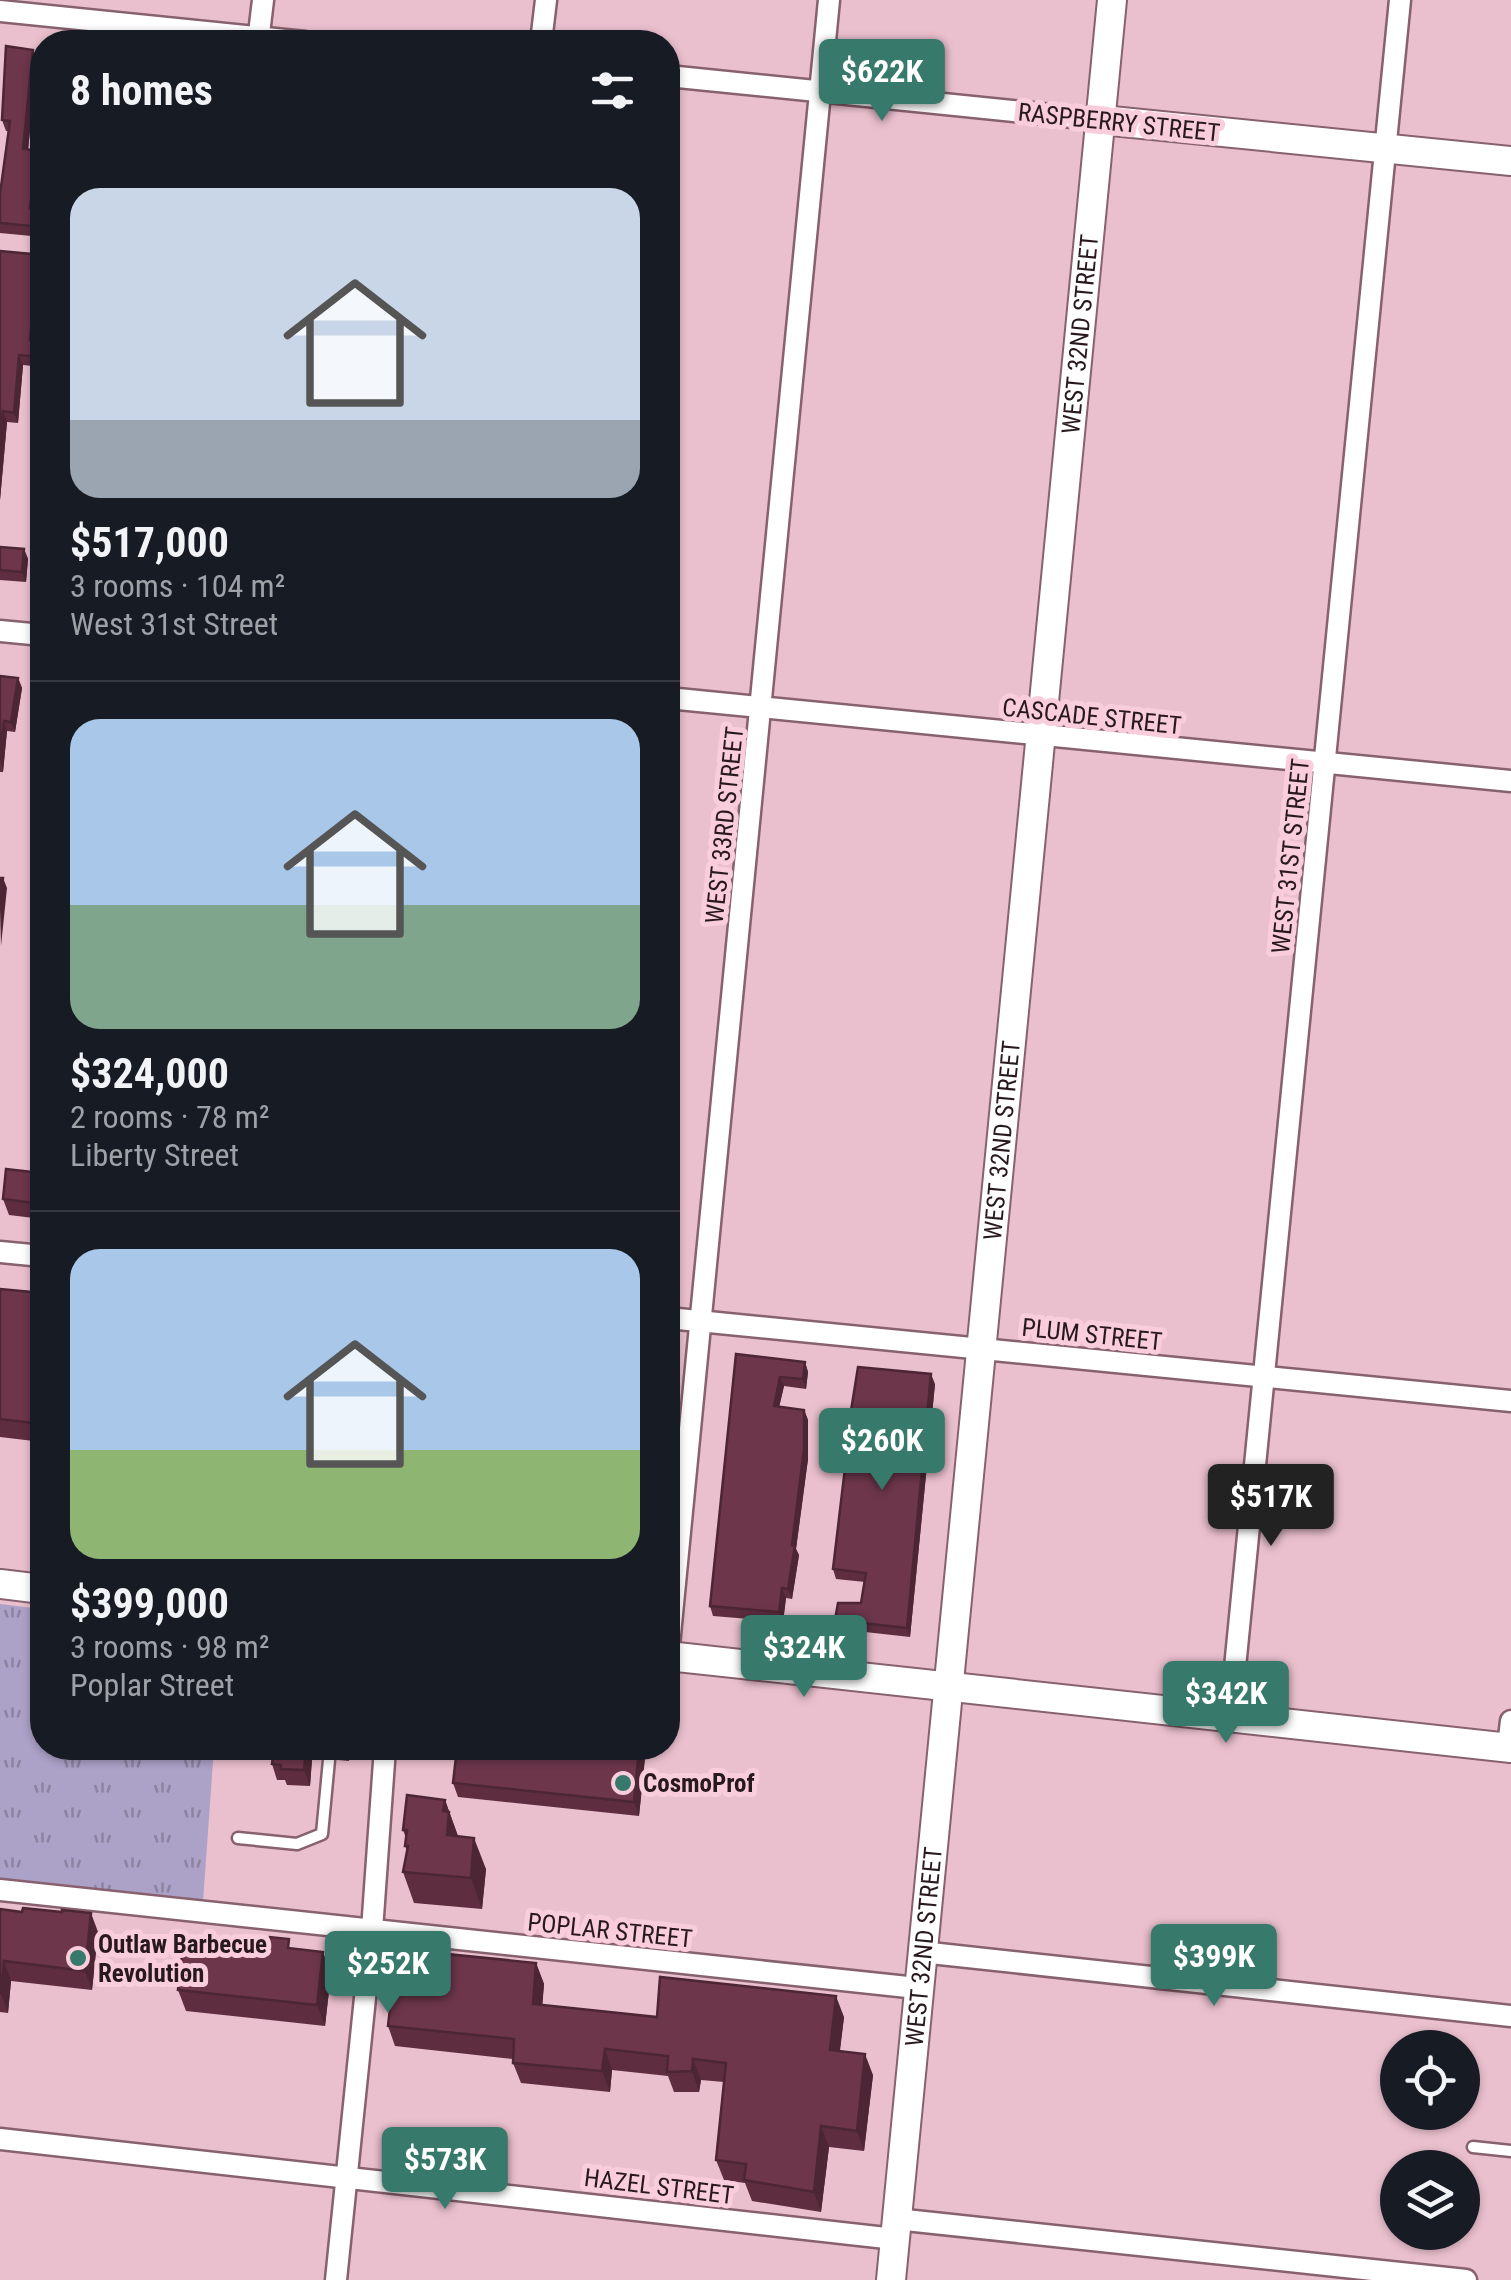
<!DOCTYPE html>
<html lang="en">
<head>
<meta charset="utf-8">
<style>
  :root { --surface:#171b24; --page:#242831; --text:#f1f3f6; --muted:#9ea1a6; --line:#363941; --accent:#37796b }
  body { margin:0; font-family:"Roboto Condensed",sans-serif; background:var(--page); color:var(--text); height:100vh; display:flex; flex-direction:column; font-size:38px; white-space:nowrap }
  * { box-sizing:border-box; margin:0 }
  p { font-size:32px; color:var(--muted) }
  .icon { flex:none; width:55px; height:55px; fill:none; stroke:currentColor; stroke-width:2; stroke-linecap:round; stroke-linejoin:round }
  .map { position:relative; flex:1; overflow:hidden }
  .sheet { position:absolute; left:30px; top:30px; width:650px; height:1730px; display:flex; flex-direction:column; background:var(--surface); border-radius:40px; box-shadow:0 2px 8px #0004 }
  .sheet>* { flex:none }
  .tools { position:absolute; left:1380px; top:2030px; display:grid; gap:20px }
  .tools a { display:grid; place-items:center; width:100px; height:100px; border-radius:50%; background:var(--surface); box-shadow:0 2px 8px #0004; font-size:50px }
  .price { position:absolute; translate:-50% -85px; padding:0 22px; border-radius:10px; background:var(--accent); color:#fff; font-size:32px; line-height:65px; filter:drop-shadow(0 2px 5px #0008) }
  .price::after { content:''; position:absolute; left:50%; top:60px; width:30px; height:22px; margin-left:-15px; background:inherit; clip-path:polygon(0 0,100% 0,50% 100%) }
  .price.on { background:#222; color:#fff }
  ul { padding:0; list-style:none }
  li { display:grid; align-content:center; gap:20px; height:530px; padding:0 40px }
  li+li { border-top:2px solid var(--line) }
  li span { display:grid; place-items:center; height:310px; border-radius:30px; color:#555 }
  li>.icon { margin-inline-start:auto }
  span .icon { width:180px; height:180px; fill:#fffc; stroke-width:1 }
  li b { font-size:42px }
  h2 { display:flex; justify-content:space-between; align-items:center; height:120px; padding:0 40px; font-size:42px }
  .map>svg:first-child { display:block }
</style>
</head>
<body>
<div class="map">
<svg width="1511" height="2280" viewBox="0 0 1511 2280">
  <defs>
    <pattern id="grass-tufts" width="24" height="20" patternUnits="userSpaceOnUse" patternTransform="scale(2.5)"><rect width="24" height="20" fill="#aca2c8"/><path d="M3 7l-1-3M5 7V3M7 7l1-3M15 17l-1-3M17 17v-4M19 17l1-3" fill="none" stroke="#8c83a2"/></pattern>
  </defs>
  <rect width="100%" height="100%" fill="#ebc0ce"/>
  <!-- grass -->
  <polygon fill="url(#grass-tufts)" points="0,1604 42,1609 42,1748 214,1748 203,1902 0,1881"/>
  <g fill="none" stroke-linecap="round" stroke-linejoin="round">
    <!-- lane casing -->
    <g stroke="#87616e" stroke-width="15">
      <g id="lane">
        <polyline points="238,1838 297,1844 322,1834 329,1760"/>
        <polyline points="1473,2147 1511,2151"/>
      </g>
    </g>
    <!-- street casing -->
    <g stroke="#87616e" stroke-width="25">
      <g id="street">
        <polyline points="0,11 305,42"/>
        <polyline points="258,42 263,0"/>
        <polyline points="541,42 546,0"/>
        <polyline points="668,76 1102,120"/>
        <polyline points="0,631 42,635"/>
        <polyline points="668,698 1511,781"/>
        <polyline points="0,1252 42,1256"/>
        <polyline points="668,1318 1511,1401"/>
        <polyline points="668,1655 829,0"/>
        <polyline points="1230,1718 1400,0"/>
        <polyline points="1508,1747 1511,1721"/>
        <polyline points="0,1890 917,1988"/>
        <polyline points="921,1952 1511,2016"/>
        <polyline points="0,2139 895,2239"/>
        <polyline points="896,2219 1466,2280"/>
        <polyline points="336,2280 372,1930 385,1748"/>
      </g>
    </g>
    <!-- secondary casing -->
    <g stroke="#87616e" stroke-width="32">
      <g id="secondary">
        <polyline points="1102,120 1511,161"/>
        <polyline points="0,1584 42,1589"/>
        <polyline points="668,1656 1511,1748"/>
        <path id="s1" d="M 891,2280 L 1112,0"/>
      </g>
    </g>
    <!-- lane -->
    <use href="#lane" stroke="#fff" stroke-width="10"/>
    <!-- street -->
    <use href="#street" stroke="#fff" stroke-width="20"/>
    <!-- secondary -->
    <use href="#secondary" stroke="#fff" stroke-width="28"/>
  </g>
  <!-- wall -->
  <g fill="#5e2e40">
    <polygon points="33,50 37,61 28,150 42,151 42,192 37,191 35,209 42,210 42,237 0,233 0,194 9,131 6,131 2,120"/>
    <polygon points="0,251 42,255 42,317 37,317 34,341 42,342 42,367 23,365 18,423 7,422 0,500"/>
    <polygon points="0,547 24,549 28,559 26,582 0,580"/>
    <polygon points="0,676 18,678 22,688 15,732 7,731 3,772 0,772"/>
    <polygon points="42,1173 42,1219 9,1215 3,1199"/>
    <polygon points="0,1289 42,1293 42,1442 0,1437"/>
    <polygon points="736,1354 805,1362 808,1372 806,1389 784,1386 779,1407 804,1410 808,1420 808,1459 796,1549 799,1555 792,1599 786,1598 783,1622 713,1616 710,1606"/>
    <polygon points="935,1384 910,1637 838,1629 835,1620 861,1603 865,1582 836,1579 833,1569 844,1473 842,1467"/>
    <polygon points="263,1748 350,1748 349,1761 338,1760 335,1754 329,1751 320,1759 312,1759 310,1786 287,1785 285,1780 277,1780 272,1764 273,1757 266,1756"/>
    <polygon points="457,1748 646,1748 639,1816 458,1797 453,1783"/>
    <polygon points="445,1800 458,1836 486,1869 482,1909 414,1903 403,1872 407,1851 405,1846 406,1838 403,1830"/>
    <polygon points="0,1909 98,1932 92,1990 11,1981 8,2013 0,2012"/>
    <polygon points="292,1948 331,1973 325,2026 186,2011 178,1990"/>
    <polygon points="536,1963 544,1984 542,2005 657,2017 844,2017 840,2051 873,2075 864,2151 829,2147 821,2212 752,2201 745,2183 724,2180 716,2160 724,2082 701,2080 699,2092 674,2092 668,2076 612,2070 610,2092 521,2083 513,2063 513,2059 395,2046 388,2026"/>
  </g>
  <!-- shaded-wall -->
  <g fill="#4c2634">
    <polygon points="33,50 37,61 27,160 23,149"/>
    <polygon points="33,180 37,191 34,219 30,208"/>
    <polygon points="33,306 37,317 33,351 30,340"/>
    <polygon points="19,355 23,365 18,423 14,413"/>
    <polygon points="3,411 7,422 0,500 0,447"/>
    <polygon points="24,549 28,559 26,582 22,572"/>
    <polygon points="18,678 22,688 15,732 11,722"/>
    <polygon points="4,721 7,731 3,772 0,759"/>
    <polygon points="3,878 7,888 1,946 0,909"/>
    <polygon points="805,1362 808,1372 806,1389 803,1379"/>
    <polygon points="931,1374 935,1384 910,1637 907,1628"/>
    <polygon points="780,1377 784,1386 777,1416 774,1406"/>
    <polygon points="804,1410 808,1420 808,1459 796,1549 799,1555 792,1599 788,1589"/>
    <polygon points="782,1588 786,1598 783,1622 779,1612"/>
    <polygon points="306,1748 308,1748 312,1759 310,1786 304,1770"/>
    <polygon points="316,1748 327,1748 329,1751 320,1759"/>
    <polygon points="344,1748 350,1748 349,1761"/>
    <polygon points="639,1748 646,1748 639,1816 634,1802"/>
    <polygon points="445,1800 460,1842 447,1835 443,1811"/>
    <polygon points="474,1838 486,1869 482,1909 471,1878"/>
    <polygon points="91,1913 98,1932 92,1990 85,1971"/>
    <polygon points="323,1952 331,1973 325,2026 317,2005"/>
    <polygon points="4,1961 11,1981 8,2013 1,1993"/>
    <polygon points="536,1963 544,1984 541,2024 533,2004"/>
    <polygon points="836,1996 844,2017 837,2071 830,2050"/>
    <polygon points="605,2049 612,2070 610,2092 602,2071"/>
    <polygon points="865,2054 873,2075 864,2151 857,2131"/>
    <polygon points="693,2059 701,2080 699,2092 692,2071"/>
    <polygon points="821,2126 829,2147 821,2212 814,2192"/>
  </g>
  <!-- building -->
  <g fill="#6d364b" stroke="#4c2634" stroke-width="2.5">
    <polygon points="6,46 33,50 23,149 42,151 42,181 33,180 30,208 42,210 42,227 0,223 0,194 10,121 2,120"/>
    <polygon points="0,251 42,255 42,307 33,306 30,340 42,342 42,357 19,355 14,413 3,411 0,447"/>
    <polygon points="0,547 24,549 22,572 0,570"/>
    <polygon points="0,676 18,678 11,722 4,721 0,759"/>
    <polygon points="0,878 3,878 0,909"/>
    <polygon points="6,1169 42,1173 42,1204 3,1199"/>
    <polygon points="0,1289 42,1293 42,1424 0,1419"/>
    <polygon points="736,1354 805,1362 803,1379 780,1377 774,1406 804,1410 804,1449 792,1545 795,1545 788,1589 782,1588 779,1612 710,1606"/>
    <polygon points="858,1367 931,1374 907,1628 835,1620 838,1603 861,1603 866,1573 833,1569 845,1468 842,1467"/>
    <polygon points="274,1748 306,1748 304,1770 281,1769 281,1765 272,1764"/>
    <polygon points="457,1748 639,1748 634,1802 453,1783"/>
    <polygon points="407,1795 445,1800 443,1811 449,1812 447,1835 474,1838 471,1878 403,1872 408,1846 405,1846 407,1830 403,1830"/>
    <polygon points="23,1908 62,1912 62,1910 91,1913 85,1971 4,1961 1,1993 0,1993 0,1909 22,1912"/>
    <polygon points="184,1937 269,1947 270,1937 289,1939 288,1948 323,1952 317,2005 178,1990"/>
    <polygon points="397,1949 536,1963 533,2004 657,2017 660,1977 836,1996 830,2050 865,2054 857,2131 821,2126 814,2192 744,2180 746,2164 716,2160 726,2063 693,2059 692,2071 667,2072 668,2056 605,2049 602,2071 513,2063 514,2039 388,2026"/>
  </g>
  <!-- markers -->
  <g fill="#37796b" stroke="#f9cddb" stroke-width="4">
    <circle cx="623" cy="1783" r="10"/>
    <circle cx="78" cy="1958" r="10"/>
  </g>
  <g text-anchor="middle" stroke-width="10" stroke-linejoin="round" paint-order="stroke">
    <!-- street labels -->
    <g font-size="25" fill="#28191e" stroke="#f9cddb">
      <text transform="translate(1119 122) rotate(6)" y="9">RASPBERRY STREET</text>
      <text dy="9" stroke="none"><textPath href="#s1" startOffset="1955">WEST 32ND STREET</textPath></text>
      <text transform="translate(1092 716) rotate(6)" y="9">CASCADE STREET</text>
      <text transform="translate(724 825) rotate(-84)" y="9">WEST 33RD STREET</text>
      <text transform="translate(1290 856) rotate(-84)" y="9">WEST 31ST STREET</text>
      <text dy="9" stroke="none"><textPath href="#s1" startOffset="1145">WEST 32ND STREET</textPath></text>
      <text transform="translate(1092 1334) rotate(6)" y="9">PLUM STREET</text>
      <text transform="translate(610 1930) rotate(6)" y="9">POPLAR STREET</text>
      <text dy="9" stroke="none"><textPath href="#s1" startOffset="335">WEST 32ND STREET</textPath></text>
      <text transform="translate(659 2186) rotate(7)" y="9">HAZEL STREET</text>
    </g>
    <!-- poi labels -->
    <g font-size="25" font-weight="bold" fill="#28191e" stroke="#f9cddb" text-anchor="start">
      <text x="643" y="1792">CosmoProf</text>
      <text x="98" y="1953">Outlaw Barbecue<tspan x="98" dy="29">Revolution</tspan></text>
    </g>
  </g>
</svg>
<div class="tools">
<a><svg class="icon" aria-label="locate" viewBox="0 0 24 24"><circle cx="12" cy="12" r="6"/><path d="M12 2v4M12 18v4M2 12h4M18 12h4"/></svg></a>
<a><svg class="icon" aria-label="layers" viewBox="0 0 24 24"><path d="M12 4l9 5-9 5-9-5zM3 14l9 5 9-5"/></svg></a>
</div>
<b class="price" style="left:882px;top:124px">$622K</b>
<b class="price" style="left:882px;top:1493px">$260K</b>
<b class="price on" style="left:1271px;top:1549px">$517K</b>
<b class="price" style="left:804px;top:1700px">$324K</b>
<b class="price" style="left:1226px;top:1746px">$342K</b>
<b class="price" style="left:1214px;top:2009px">$399K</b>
<b class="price" style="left:388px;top:2016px">$252K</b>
<b class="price" style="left:445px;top:2212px">$573K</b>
<section class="sheet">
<h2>8 homes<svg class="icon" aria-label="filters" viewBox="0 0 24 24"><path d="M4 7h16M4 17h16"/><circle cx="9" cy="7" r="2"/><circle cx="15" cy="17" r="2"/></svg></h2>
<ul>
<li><span style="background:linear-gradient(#c9d6e8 75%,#9aa5b1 0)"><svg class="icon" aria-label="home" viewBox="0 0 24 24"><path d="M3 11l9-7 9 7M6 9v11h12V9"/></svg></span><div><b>$517,000</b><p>3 rooms · 104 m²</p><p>West 31st Street</p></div></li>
<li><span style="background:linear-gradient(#a9c7e8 60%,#7fa58c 0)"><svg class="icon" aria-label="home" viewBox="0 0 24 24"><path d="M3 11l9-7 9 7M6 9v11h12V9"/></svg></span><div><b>$324,000</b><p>2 rooms · 78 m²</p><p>Liberty Street</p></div></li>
<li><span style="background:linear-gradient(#a9c7e8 65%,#8fb573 0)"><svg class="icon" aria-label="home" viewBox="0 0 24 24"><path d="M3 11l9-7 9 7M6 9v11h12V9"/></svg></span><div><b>$399,000</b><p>3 rooms · 98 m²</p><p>Poplar Street</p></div></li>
</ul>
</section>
</div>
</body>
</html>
